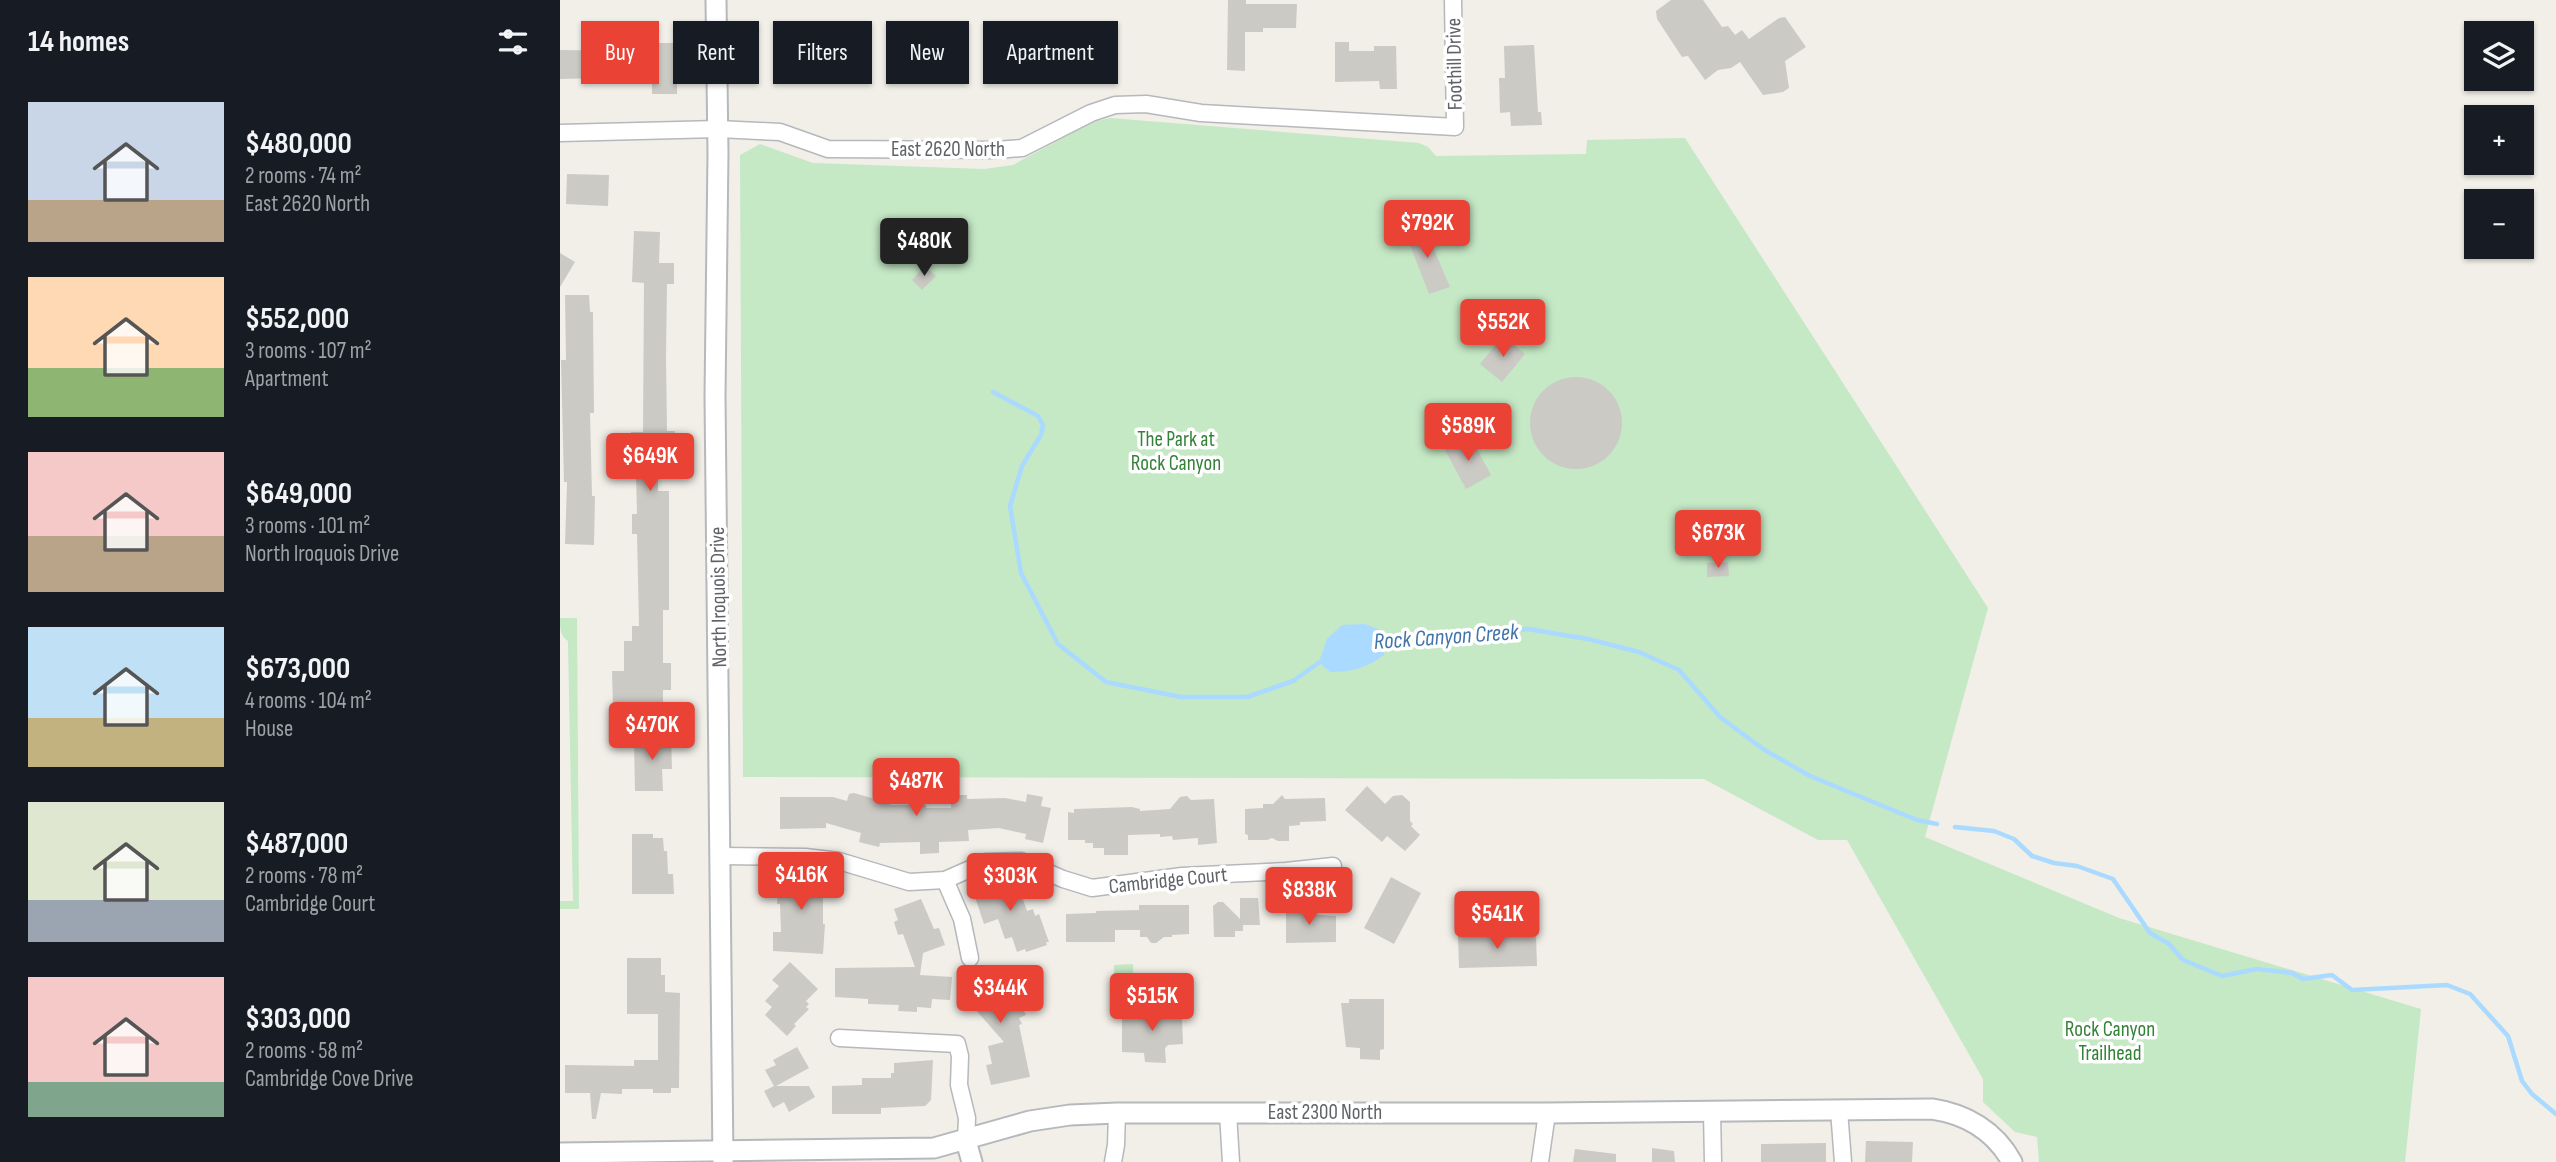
<!DOCTYPE html>
<html lang="en">
<head>
<meta charset="utf-8">
<style>
  :root { --surface:#171b24; --page:#20242c; --text:#f1f3f6; --muted:#9ea1a6; --accent:#ea4335 }
  body { margin:0; font-family:"Sofia Sans Condensed",sans-serif; background:var(--page); color:var(--text); height:100vh; display:flex; flex-direction:column; font-size:26px; white-space:nowrap }
  * { box-sizing:border-box; margin:0 }
  p { font-size:23px; color:var(--muted) }
  .icon { flex:none; width:38px; height:38px; fill:none; stroke:currentColor; stroke-width:2; stroke-linecap:round; stroke-linejoin:round }
  .map { position:relative; flex:1; overflow:hidden }
  .side { display:flex; flex-direction:column; background:var(--surface); width:560px }
  .side>* { flex:none }
  .banner { position:absolute; left:21px; top:21px; width:665px; height:63px; display:flex; gap:14px }
  .fabs { position:absolute; left:1904px; top:21px; display:grid; gap:14px }
  .fabs a { display:grid; place-items:center; width:70px; height:70px; border-radius:0px; background:var(--surface); box-shadow:0 2px 5px #0004; font-size:35px }
  .price { position:absolute; translate:-50% -60px; padding:0 16px; border-radius:7px; background:var(--accent); color:#fff; font-size:23px; line-height:46px; filter:drop-shadow(0 2px 4px #0008) }
  .price::after { content:''; position:absolute; left:50%; top:42px; width:21px; height:16px; margin-left:-10px; background:inherit; clip-path:polygon(0 0,100% 0,50% 100%) }
  .price.active { background:#222; color:#fff }
  ul { padding:0; list-style:none }
  li { display:flex; align-items:center; gap:21px; height:175px; padding:0 28px }
  li span { display:grid; place-items:center; flex:none; width:196px; height:140px; border-radius:0px; color:#555 }
  li>.icon { margin-inline-start:auto }
  span .icon { width:84px; height:84px; fill:#fffc; stroke-width:1 }
  li b { font-size:30px }
  h2 { display:flex; justify-content:space-between; align-items:center; height:84px; padding:0 28px; font-size:30px }
  .tag { padding:0 24px; border-radius:0px; background:var(--surface); box-shadow:0 2px 5px #0004; font-size:24px; line-height:63px }
  .tag.active { background:var(--accent); color:#fff }
  main { display:flex; flex:1; min-height:0 }
  .map>svg:first-child { display:block }
</style>
</head>
<body>
<main>
<section class="side">
<h2>14 homes<svg class="icon" aria-label="filters" viewBox="0 0 24 24"><path d="M4 7h16M4 17h16"/><circle cx="9" cy="7" r="2"/><circle cx="15" cy="17" r="2"/></svg></h2>
<ul>
<li><span style="background:linear-gradient(#c9d6e8 70%,#b9a48a 0)"><svg class="icon" aria-label="home" viewBox="0 0 24 24"><path d="M3 11l9-7 9 7M6 9v11h12V9"/></svg></span><div><b>$480,000</b><p>2 rooms · 74 m²</p><p>East 2620 North</p></div></li>
<li><span style="background:linear-gradient(#ffd9b3 65%,#8fb573 0)"><svg class="icon" aria-label="home" viewBox="0 0 24 24"><path d="M3 11l9-7 9 7M6 9v11h12V9"/></svg></span><div><b>$552,000</b><p>3 rooms · 107 m²</p><p>Apartment</p></div></li>
<li><span style="background:linear-gradient(#f6c9c9 60%,#b9a48a 0)"><svg class="icon" aria-label="home" viewBox="0 0 24 24"><path d="M3 11l9-7 9 7M6 9v11h12V9"/></svg></span><div><b>$649,000</b><p>3 rooms · 101 m²</p><p>North Iroquois Drive</p></div></li>
<li><span style="background:linear-gradient(#bfe0f5 65%,#c2b280 0)"><svg class="icon" aria-label="home" viewBox="0 0 24 24"><path d="M3 11l9-7 9 7M6 9v11h12V9"/></svg></span><div><b>$673,000</b><p>4 rooms · 104 m²</p><p>House</p></div></li>
<li><span style="background:linear-gradient(#dfe7d0 70%,#9aa5b1 0)"><svg class="icon" aria-label="home" viewBox="0 0 24 24"><path d="M3 11l9-7 9 7M6 9v11h12V9"/></svg></span><div><b>$487,000</b><p>2 rooms · 78 m²</p><p>Cambridge Court</p></div></li>
<li><span style="background:linear-gradient(#f6c9c9 75%,#7fa58c 0)"><svg class="icon" aria-label="home" viewBox="0 0 24 24"><path d="M3 11l9-7 9 7M6 9v11h12V9"/></svg></span><div><b>$303,000</b><p>2 rooms · 58 m²</p><p>Cambridge Cove Drive</p></div></li>
</ul>
</section>
<div class="map">
<svg width="1996" height="1162" viewBox="0 0 1996 1162">
  <rect width="100%" height="100%" fill="#f1efe8"/>
  <!-- green -->
  <g fill="#c5e8c5">
    <polygon points="550,118 859,143 868,147 876,156 1026,154 1027,140 1125,138 1428,608 1365,837 1559,918 1861,1009 1845,1162 1479,1162 1477,1137 1455,1132 1423,1102 1423,1079 1287,840 1258,840 1144,779 183,777 180,155 200,144 253,163 424,169 453,165 532,122"/>
    <path d="M 0,618 L 17,618 L 19,909 L 0,909 L 0,901 L 13,901 L 8,641 C 0,636 0,629 0,618 Z"/>
    <polygon points="573,964 574,1006 555,1007 554,965"/>
  </g>
  <!-- water -->
  <path fill="#aadaff" d="M 805,624 L 823,631 L 824,655 C 807,668 791,672 770,672 L 759,662 L 767,639 L 782,625 Z"/>
  <g fill="none" stroke-linecap="round" stroke-linejoin="round">
    <!-- stream -->
    <g stroke="#aadaff" stroke-width="4.5">
      <polyline points="433,392 478,416 483,425 481,435 462,466 450,506 461,573 498,644 546,682 621,697 687,697 733,681 764,659"/>
      <polyline points="820,639 968,629 1028,639 1079,652 1119,670 1160,717 1203,749 1250,776 1357,820 1377,824"/>
      <polyline points="1395,827 1434,831 1454,839 1472,856 1494,863 1517,866 1553,879 1590,933 1609,944 1623,960 1662,976 1697,969 1732,973 1743,979 1772,975 1792,990 1887,985 1910,994 1948,1036 1962,1081 1972,1094 1996,1114"/>
    </g>
  </g>
  <!-- building -->
  <g fill="#cccac5">
    <polygon points="668,0 686,0 686,4 737,4 736,28 703,28 703,32 685,32 685,71 667,70"/>
    <polygon points="1111,0 1143,0 1162,27 1168,26 1175,35 1182,30 1189,39 1219,18 1225,17 1246,47 1225,61 1229,88 1223,92 1203,95 1180,62 1171,68 1158,70 1145,80 1128,56 1122,57 1097,19 1096,11"/>
    <polygon points="775,42 789,42 789,51 814,51 814,46 836,46 837,89 820,89 819,81 775,82"/>
    <polygon points="87,43 117,43 117,94 92,94 92,84 41,83 41,78 0,79 0,50 87,51"/>
    <polygon points="974,45 978,112 981,112 982,125 951,126 950,112 940,113 939,78 945,78 944,46"/>
    <polygon points="7,174 49,175 48,206 6,204"/>
    <polygon points="863,224 890,287 869,294 845,232"/>
    <polygon points="74,231 100,232 99,263 114,263 114,284 107,284 106,357 107,431 115,431 115,448 98,448 98,491 109,491 109,610 103,610 103,663 111,663 111,690 103,690 103,707 53,707 52,671 64,671 64,641 72,641 72,626 79,626 77,534 72,534 72,514 77,514 76,474 75,463 72,463 71,432 83,432 84,283 72,282"/>
    <polygon points="0,253 15,262 0,287"/>
    <polygon points="365,266 376,276 362,290 352,280"/>
    <polygon points="5,295 29,295 30,312 33,312 34,413 30,413 32,496 35,496 34,545 5,544 7,482 4,482 1,360 6,360"/>
    <polygon points="943,336 965,354 942,382 920,364"/>
    <circle cx="1016" cy="423" r="46"/>
    <polygon points="910,436 931,475 906,489 885,450"/>
    <polygon points="1168,562 1169,576 1147,577 1147,563"/>
    <polygon points="111,737 112,769 102,769 103,791 75,791 74,738"/>
    <polygon points="807,786 825,804 833,796 842,795 850,802 850,821 853,824 851,826 860,835 845,851 827,836 822,842 785,810"/>
    <polygon points="294,793 315,799 316,796 331,800 330,805 366,805 366,808 391,808 391,795 407,795 407,799 445,798 466,802 467,794 483,797 481,806 491,808 483,843 465,839 466,834 439,828 408,830 409,841 379,842 379,853 360,854 360,842 320,843 319,847 299,842 301,833 266,823 266,828 220,829 220,797 273,797 287,801 289,794"/>
    <polygon points="722,795 725,799 765,798 766,821 740,822 740,825 729,826 729,841 718,841 712,838 707,840 688,840 688,835 685,834 685,809 703,808 703,804 713,804"/>
    <polygon points="627,796 631,800 654,799 657,843 638,845 638,838 613,840 612,836 600,837 600,834 568,835 568,855 544,855 544,848 533,848 533,843 525,843 525,840 508,840 508,812 514,813 514,809 572,807 580,809 580,811 610,809 620,797"/>
    <polygon points="72,834 93,834 93,838 103,838 104,851 107,851 108,874 113,874 114,894 72,894"/>
    <polygon points="247,868 267,870 267,896 263,896 263,924 265,924 263,954 213,951 213,932 221,932 220,904 217,904 219,873 247,870"/>
    <polygon points="444,872 449,872 454,887 458,885 467,911 473,909 475,916 479,914 489,942 486,942 487,945 466,952 465,949 457,952 452,937 445,939 438,919 424,924 412,888 433,880 431,876"/>
    <polygon points="831,877 861,893 834,944 804,928"/>
    <polygon points="680,898 698,898 700,925 683,925 683,931 675,931 675,937 654,937 653,906 658,902 663,902 680,919"/>
    <polygon points="361,899 374,929 379,928 385,945 363,953 360,975 392,977 390,1000 372,999 371,1008 357,1007 357,1012 338,1011 339,1005 308,1004 308,999 275,997 275,968 355,967 343,934 338,935 334,922 338,920 334,909"/>
    <polygon points="579,905 629,905 629,934 612,935 612,937 604,937 596,943 591,943 587,937 580,937 580,930 555,930 555,942 506,942 506,914 536,913 536,911 579,910"/>
    <polygon points="726,906 745,906 745,914 776,916 776,942 726,943"/>
    <polygon points="976,935 977,966 899,968 898,936"/>
    <polygon points="67,958 101,958 101,975 105,975 105,992 120,993 119,1088 111,1088 111,1093 93,1093 93,1089 62,1089 62,1094 41,1093 36,1119 32,1119 30,1093 5,1093 5,1065 74,1066 74,1060 98,1060 98,1014 67,1014"/>
    <polygon points="230,962 258,989 246,1001 249,1004 246,1007 249,1009 234,1024 236,1026 227,1036 205,1015 212,1007 205,1001 219,986 212,980"/>
    <polygon points="432,966 457,997 466,1015 459,1018 462,1024 459,1025 470,1077 431,1085 426,1065 432,1064 428,1046 444,1042 400,992"/>
    <polygon points="789,999 824,999 824,1049 820,1050 820,1060 800,1059 800,1048 786,1047 781,1003 789,1003"/>
    <polygon points="581,1004 607,1006 608,1018 622,1018 623,1044 608,1045 605,1048 606,1063 585,1062 584,1053 562,1052 562,1018 581,1018"/>
    <polygon points="237,1047 249,1068 216,1086 249,1086 255,1097 229,1112 224,1102 213,1108 204,1091 214,1086 205,1070 216,1065 213,1060"/>
    <polygon points="373,1060 371,1100 365,1106 321,1108 321,1114 272,1114 272,1086 302,1085 302,1078 331,1078 331,1073 334,1073 334,1063"/>
    <polygon points="1306,1141 1353,1142 1352,1162 1305,1162"/>
    <polygon points="1266,1143 1266,1162 1201,1162 1201,1144"/>
    <polygon points="1092,1148 1114,1151 1115,1162 1092,1162"/>
    <polygon points="1015,1149 1056,1154 1056,1162 1013,1162"/>
  </g>
  <g fill="none" stroke-linecap="round" stroke-linejoin="round">
    <!-- minor casing -->
    <g stroke="#b5b8bc" stroke-width="19">
      <g id="minor">
        <polyline points="0,133 158,129 220,132 268,149 436,150 462,148 531,113 555,105 586,104 641,113 895,127 893,0"/>
        <polyline points="161,856 245,857 279,861 349,882 385,880 426,862 461,861 503,879 532,888 622,876 726,871 773,866"/>
        <polyline points="385,880 402,919 410,958"/>
        <polyline points="279,1038 397,1044 400,1056 399,1085 407,1118 406,1141"/>
        <polyline points="1279,1110 1283,1162"/>
        <polyline points="1152,1111 1153,1162"/>
        <polyline points="668,1113 671,1162"/>
        <polyline points="553,1162 556,1145 557,1113"/>
        <polyline points="980,1162 987,1113"/>
      </g>
    </g>
    <!-- tertiary casing -->
    <g stroke="#b5b8bc" stroke-width="23">
      <g id="tertiary">
        <polyline points="156,0 158,153 155,396 163,1162"/>
        <polyline points="406,1141 412,1162"/>
        <path d="M 0,1153 L 374,1148 L 470,1121 L 510,1115 L 557,1113 L 987,1113 L 1372,1109 C 1406,1114 1435,1131 1452,1162"/>
      </g>
    </g>
    <!-- minor -->
    <use href="#minor" stroke="#fff" stroke-width="16"/>
    <!-- tertiary -->
    <use href="#tertiary" stroke="#fff" stroke-width="19"/>
  </g>
  <g text-anchor="middle" stroke-width="7" stroke-linejoin="round" paint-order="stroke">
    <!-- street labels -->
    <g font-size="21" fill="#5f6368" stroke="#fff">
      <text transform="translate(894 64) rotate(-91)" y="7">Foothill Drive</text>
      <text x="388" y="156">East 2620 North</text>
      <text transform="translate(158 597) rotate(-91)" y="7">North Iroquois Drive</text>
      <text transform="translate(608 880) rotate(-6)" y="7">Cambridge Court</text>
      <text x="765" y="1119">East 2300 North</text>
    </g>
    <!-- park labels -->
    <g font-size="21" fill="#348238" stroke="#fff">
      <text x="616" y="446">The Park at<tspan x="616" dy="24">Rock Canyon</tspan></text>
      <text x="1550" y="1036">Rock Canyon<tspan x="1550" dy="24">Trailhead</tspan></text>
    </g>
    <!-- water labels -->
    <g font-size="23" font-style="italic" fill="#4174aa" stroke="#fff">
      <text transform="translate(886 636) rotate(-4)" y="8">Rock Canyon Creek</text>
    </g>
  </g>
</svg>
<div class="fabs">
<a><svg class="icon" aria-label="layers" viewBox="0 0 24 24"><path d="M12 4l9 5-9 5-9-5zM3 14l9 5 9-5"/></svg></a>
<a>+</a>
<a>−</a>
</div>
<b class="price" style="left:867px;top:260px">$792K</b>
<b class="price active" style="left:364px;top:278px">$480K</b>
<b class="price" style="left:943px;top:359px">$552K</b>
<b class="price" style="left:908px;top:463px">$589K</b>
<b class="price" style="left:90px;top:493px">$649K</b>
<b class="price" style="left:1158px;top:570px">$673K</b>
<b class="price" style="left:92px;top:762px">$470K</b>
<b class="price" style="left:356px;top:818px">$487K</b>
<b class="price" style="left:241px;top:912px">$416K</b>
<b class="price" style="left:450px;top:913px">$303K</b>
<b class="price" style="left:749px;top:927px">$838K</b>
<b class="price" style="left:937px;top:951px">$541K</b>
<b class="price" style="left:440px;top:1025px">$344K</b>
<b class="price" style="left:592px;top:1033px">$515K</b>
<div class="banner">
<a class="tag active">Buy</a>
<a class="tag">Rent</a>
<a class="tag">Filters</a>
<a class="tag">New</a>
<a class="tag">Apartment</a>
</div>
</div>
</main>
</body>
</html>
